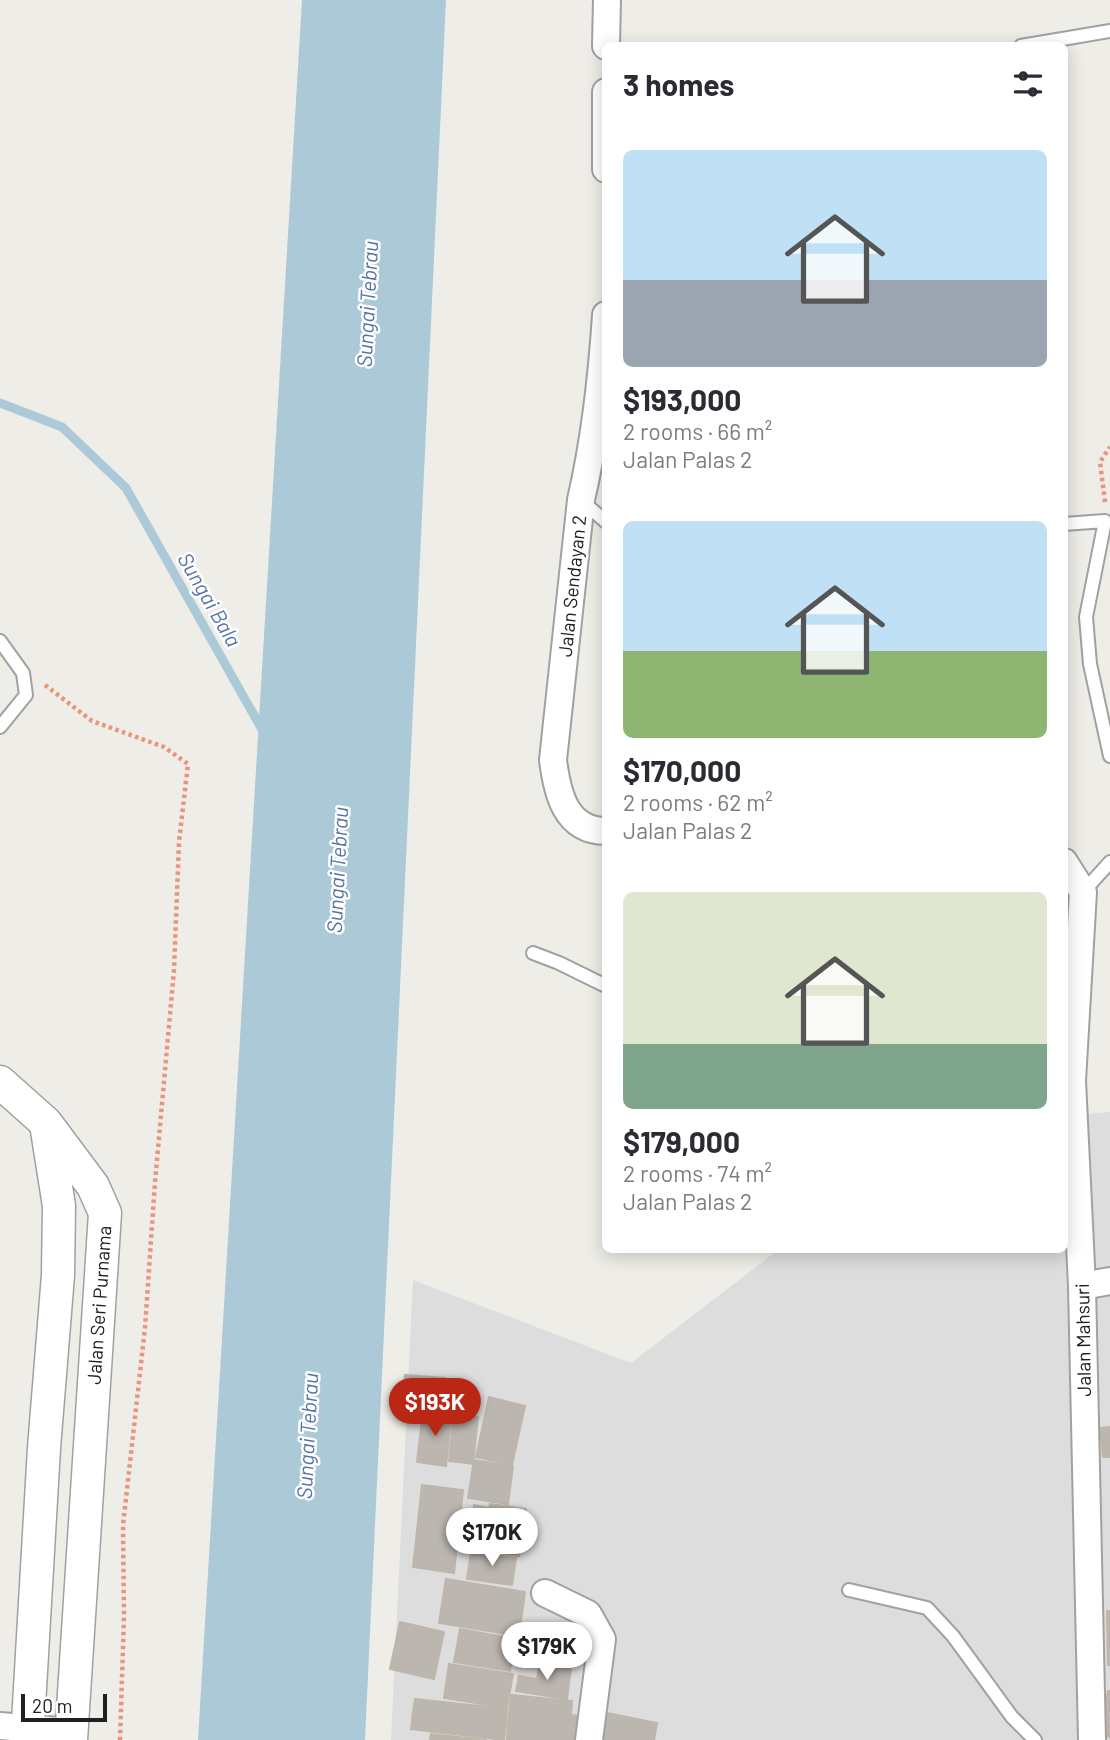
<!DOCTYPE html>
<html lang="en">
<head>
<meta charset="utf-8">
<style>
  :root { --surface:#fff; --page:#f7f7f7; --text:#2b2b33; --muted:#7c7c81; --accent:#ba2815 }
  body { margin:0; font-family:Barlow,sans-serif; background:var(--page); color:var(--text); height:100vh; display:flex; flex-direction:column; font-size:26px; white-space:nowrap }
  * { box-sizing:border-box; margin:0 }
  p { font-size:23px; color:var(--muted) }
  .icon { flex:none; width:38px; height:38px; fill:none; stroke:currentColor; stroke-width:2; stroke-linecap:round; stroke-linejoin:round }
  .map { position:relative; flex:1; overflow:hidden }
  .panel { position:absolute; left:602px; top:42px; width:466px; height:1211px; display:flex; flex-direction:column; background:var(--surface); border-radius:10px; box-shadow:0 4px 18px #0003 }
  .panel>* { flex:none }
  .scale { position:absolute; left:21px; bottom:18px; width:86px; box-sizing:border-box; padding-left:7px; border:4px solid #202020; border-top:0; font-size:19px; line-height:24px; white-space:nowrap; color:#202020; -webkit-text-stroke:5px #fff; paint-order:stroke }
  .price { position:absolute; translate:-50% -60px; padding:0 16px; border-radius:24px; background:#fff; color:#222; font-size:23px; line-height:46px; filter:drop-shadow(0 2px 4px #0008) }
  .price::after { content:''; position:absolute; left:50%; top:42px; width:21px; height:16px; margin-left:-10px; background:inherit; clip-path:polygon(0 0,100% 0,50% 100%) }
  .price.selected { background:var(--accent); color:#fff }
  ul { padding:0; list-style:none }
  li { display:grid; align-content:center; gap:14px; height:371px; padding:0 21px }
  li span { display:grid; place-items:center; height:217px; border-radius:10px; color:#555 }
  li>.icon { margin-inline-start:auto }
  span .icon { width:126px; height:126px; fill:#fffc; stroke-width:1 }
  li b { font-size:30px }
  h2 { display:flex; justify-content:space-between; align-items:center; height:84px; padding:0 21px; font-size:30px }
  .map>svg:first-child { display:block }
</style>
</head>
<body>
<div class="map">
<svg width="1110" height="1740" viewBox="0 0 1110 1740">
  <rect width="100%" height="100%" fill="#efede7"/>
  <!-- residential -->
  <polygon fill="#ddd" points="1110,1112 1110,1740 391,1740 413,1280 631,1363 778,1250 1064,1250 1064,1116"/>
  <!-- water -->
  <polygon fill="#acc9d8" points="302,0 446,0 365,1740 198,1740"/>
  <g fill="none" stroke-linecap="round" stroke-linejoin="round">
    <!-- stream -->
    <polyline stroke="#acc9d8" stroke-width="9" points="0,403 62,427 126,488 264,733"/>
  </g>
  <!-- building -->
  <g fill="#bcb6b0" stroke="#bfb6ab" stroke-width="2">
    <polygon points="405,1375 445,1378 442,1411 402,1407"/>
    <polygon points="489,1397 525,1406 512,1465 476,1457"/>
    <polygon points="423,1411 452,1414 446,1466 417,1462"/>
    <polygon points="454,1414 478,1417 473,1464 449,1461"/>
    <polygon points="1110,1427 1110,1457 1103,1457 1100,1428"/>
    <polygon points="474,1460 513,1466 508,1504 468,1498"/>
    <polygon points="422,1485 463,1490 454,1573 413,1567"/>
    <polygon points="490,1504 526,1509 519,1556 468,1548 474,1505 489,1508"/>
    <polygon points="471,1552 516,1558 512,1585 467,1579"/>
    <polygon points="446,1579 525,1592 519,1636 439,1623"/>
    <polygon points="1107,1611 1110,1611 1110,1665 1108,1665"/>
    <polygon points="400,1622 444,1632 434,1679 390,1669"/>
    <polygon points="460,1629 515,1639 510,1671 454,1662"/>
    <polygon points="540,1663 571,1668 567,1699 516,1691 519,1676 537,1679"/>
    <polygon points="449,1664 513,1674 507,1708 444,1698"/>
    <polygon points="1108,1691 1110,1691 1110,1737 1099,1735"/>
    <polygon points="511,1695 572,1701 571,1715 580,1716 578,1730 508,1723"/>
    <polygon points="415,1699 507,1709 506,1723 413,1712"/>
    <polygon points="413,1712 506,1723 504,1740 411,1729"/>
    <polygon points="607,1713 657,1723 654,1740 601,1740"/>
    <polygon points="508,1723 578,1730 578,1740 507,1739"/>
    <polygon points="431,1734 487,1740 430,1740"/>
  </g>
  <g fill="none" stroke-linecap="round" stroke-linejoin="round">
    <!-- service casing -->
    <g stroke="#a1a1a1" stroke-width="16">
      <g id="service">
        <polyline points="1021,46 1110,31"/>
        <polyline points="582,501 606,522"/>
        <polyline points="1064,524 1105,521 1086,617 1090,664 1110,756"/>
        <polyline points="0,641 23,673 26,695 0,727"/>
        <polyline points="1083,892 1110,862"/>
        <polyline points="533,953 559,963 606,986"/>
        <polyline points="849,1590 927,1608 953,1636 1012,1717 1035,1740"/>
      </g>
    </g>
    <!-- minor casing -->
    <g stroke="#a1a1a1" stroke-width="30">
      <g id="minor">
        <polyline points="606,46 607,0"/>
        <polyline points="606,92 606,169"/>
        <path d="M 606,315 C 602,377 595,439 581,500 L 553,760 C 557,792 565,831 606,831"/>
        <polyline points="1064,862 1083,892 1072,1081 1082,1286 1092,1740"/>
        <polyline points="1082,1286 1110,1281"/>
        <polyline points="545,1593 588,1614 602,1639 589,1740"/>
        <polyline points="0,1726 71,1732"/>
      </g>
    </g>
    <!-- tertiary casing -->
    <g stroke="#a1a1a1" stroke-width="35">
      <g id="tertiary">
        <polyline points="0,1082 46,1123 93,1186 105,1213 71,1740"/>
        <polyline points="27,1740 44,1448 58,1275 59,1206 46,1124"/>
      </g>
    </g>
    <!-- path -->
    <g stroke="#ec947b" stroke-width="4.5" stroke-dasharray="3.5 3.5" stroke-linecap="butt">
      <polyline points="1105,502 1100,462 1110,447"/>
      <polyline points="45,685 92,721 164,747 188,764 179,842 174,970 155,1182 145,1328 123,1525 124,1617 120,1740"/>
    </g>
    <!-- service -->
    <use href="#service" stroke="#fff" stroke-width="12"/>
    <!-- minor -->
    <use href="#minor" stroke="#fff" stroke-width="26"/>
    <!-- tertiary -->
    <use href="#tertiary" stroke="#fff" stroke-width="32"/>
  </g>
  <g text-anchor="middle" stroke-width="5" stroke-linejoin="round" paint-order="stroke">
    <!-- street labels -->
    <g font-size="19" fill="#202020" stroke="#fff">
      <text transform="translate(572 586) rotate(-84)" y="7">Jalan Sendayan 2</text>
      <text transform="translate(99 1305) rotate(-86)" y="7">Jalan Seri Purnama</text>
      <text transform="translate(1083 1340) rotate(-91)" y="7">Jalan Mahsuri</text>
    </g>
    <!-- water labels -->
    <g font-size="21" font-style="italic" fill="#5574a6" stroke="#fff">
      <text transform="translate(368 304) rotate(-87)" y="7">Sungai Tebrau</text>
      <text transform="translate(209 600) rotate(60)" y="7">Sungai Bala</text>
      <text transform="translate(338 870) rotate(-87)" y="7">Sungai Tebrau</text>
      <text transform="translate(308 1436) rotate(-87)" y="7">Sungai Tebrau</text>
    </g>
  </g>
</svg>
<div class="scale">20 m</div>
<b class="price selected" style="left:435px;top:1438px">$193K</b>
<b class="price" style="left:492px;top:1568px">$170K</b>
<b class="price" style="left:547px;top:1682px">$179K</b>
<section class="panel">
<h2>3 homes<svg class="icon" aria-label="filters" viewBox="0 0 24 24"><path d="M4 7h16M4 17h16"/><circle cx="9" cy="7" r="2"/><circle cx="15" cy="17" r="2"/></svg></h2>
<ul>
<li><span style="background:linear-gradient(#bfe0f5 60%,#9aa5b1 0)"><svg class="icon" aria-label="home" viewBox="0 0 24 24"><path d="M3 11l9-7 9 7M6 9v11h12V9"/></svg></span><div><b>$193,000</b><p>2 rooms · 66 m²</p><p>Jalan Palas 2</p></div></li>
<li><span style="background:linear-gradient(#bfe0f5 60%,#8fb573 0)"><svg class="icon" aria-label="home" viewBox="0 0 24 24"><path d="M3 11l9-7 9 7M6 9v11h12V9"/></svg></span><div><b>$170,000</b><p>2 rooms · 62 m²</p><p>Jalan Palas 2</p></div></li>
<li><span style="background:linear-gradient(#dfe7d0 70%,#7fa58c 0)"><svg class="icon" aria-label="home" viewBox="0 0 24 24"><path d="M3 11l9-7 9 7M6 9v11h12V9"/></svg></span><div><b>$179,000</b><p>2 rooms · 74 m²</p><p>Jalan Palas 2</p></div></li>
</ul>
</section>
</div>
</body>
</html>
